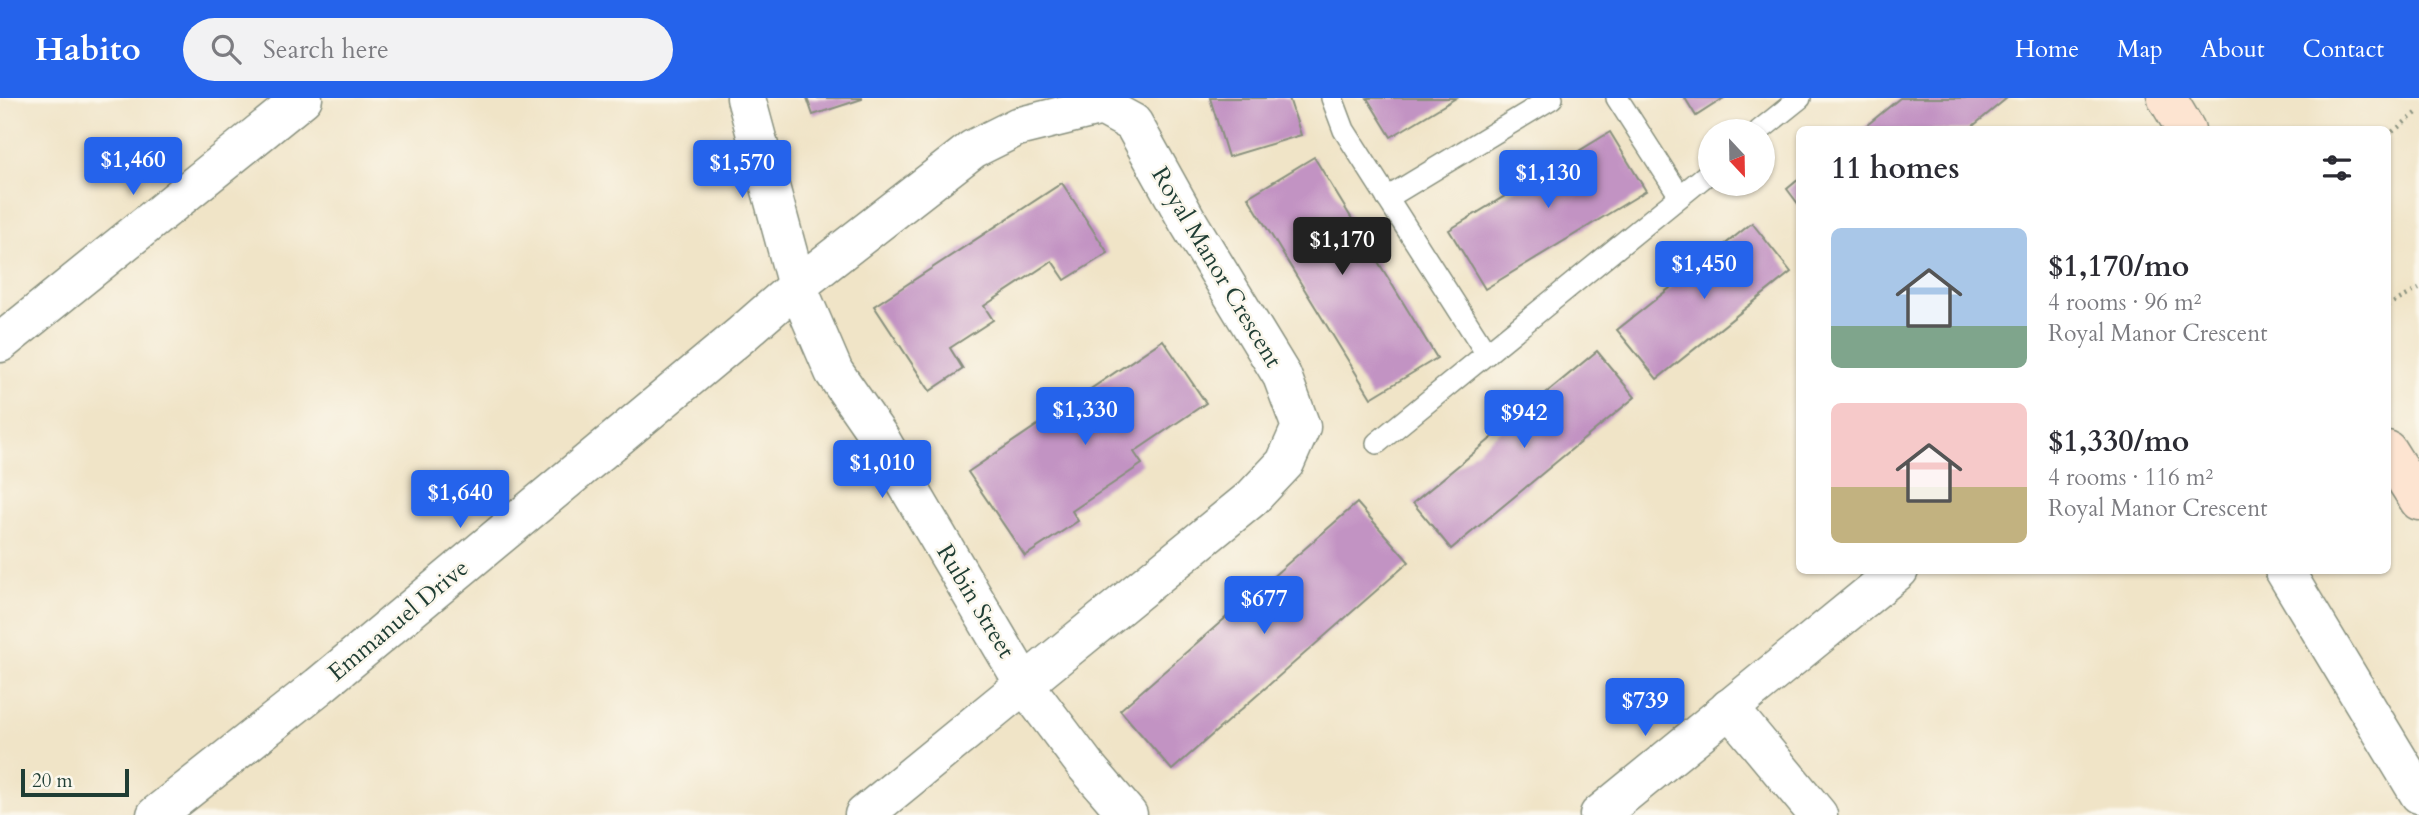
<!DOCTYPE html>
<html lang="en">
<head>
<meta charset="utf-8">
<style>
  :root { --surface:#fff; --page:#f2f2f3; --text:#2b2b33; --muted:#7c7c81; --accent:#2563eb }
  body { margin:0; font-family:Cardo,serif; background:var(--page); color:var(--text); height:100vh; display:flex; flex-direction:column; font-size:26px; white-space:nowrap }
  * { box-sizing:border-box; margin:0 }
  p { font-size:23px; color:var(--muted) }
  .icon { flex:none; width:38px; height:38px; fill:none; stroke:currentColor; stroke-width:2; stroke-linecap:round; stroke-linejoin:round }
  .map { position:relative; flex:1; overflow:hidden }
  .details { position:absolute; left:1796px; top:28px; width:595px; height:448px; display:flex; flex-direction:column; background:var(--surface); border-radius:10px; box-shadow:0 2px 5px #0004 }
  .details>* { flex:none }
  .needle { width:46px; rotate:158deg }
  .fabs { position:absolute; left:1698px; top:21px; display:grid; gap:14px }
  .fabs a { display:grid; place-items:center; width:77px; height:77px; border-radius:50%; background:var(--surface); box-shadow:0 2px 5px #0004; font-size:35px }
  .scale { position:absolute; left:21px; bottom:18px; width:108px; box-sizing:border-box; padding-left:7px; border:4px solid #1f3d34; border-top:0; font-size:19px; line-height:24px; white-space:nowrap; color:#1f3d34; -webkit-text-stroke:5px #fbf7ec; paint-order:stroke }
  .price { position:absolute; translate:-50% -60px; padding:0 16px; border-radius:7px; background:var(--accent); color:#fff; font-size:23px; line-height:46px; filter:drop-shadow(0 2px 4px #0008) }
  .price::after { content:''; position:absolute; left:50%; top:42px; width:21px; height:16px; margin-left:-10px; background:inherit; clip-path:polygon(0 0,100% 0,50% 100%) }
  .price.selected { background:#222; color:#fff }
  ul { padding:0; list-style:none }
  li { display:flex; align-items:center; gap:21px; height:175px; padding:0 35px }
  li span { display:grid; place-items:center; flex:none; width:196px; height:140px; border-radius:10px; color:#555 }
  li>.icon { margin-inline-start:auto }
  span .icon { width:84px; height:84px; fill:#fffc; stroke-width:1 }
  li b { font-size:30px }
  h2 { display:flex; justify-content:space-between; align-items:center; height:84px; padding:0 35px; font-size:30px }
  header { display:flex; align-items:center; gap:42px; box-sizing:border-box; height:98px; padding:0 35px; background:var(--accent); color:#fff }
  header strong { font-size:33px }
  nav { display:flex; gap:38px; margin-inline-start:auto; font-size:24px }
  .search { width:490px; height:63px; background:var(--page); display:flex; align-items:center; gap:18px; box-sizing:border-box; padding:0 24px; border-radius:38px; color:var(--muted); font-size:26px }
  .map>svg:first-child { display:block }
</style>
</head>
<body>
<header>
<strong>Habito</strong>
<div class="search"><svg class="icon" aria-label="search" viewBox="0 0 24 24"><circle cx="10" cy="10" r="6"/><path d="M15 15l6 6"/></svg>Search here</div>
<nav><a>Home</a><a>Map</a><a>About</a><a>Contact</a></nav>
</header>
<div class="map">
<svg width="2419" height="717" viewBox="0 0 2419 717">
  <rect width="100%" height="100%" fill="#fbf7ec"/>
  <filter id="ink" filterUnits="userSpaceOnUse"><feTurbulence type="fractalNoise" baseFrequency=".0143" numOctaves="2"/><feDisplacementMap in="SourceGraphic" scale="14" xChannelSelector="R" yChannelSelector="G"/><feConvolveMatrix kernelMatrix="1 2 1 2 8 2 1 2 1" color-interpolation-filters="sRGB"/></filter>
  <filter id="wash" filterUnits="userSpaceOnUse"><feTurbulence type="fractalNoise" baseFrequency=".00686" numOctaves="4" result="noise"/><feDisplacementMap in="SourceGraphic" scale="28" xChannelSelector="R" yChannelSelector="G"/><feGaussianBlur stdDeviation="1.57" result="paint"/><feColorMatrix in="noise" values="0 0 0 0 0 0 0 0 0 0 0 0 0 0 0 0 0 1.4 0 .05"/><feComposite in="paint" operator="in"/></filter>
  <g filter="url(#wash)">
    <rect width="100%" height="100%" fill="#f0e4c7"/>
    <g id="blocks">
      <!-- building -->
      <g fill="#c293c3">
        <polygon points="807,0 862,0 862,1 813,17"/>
        <polygon points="1210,0 1289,0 1301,37 1228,59"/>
        <polygon points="1367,0 1456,0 1391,39"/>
        <polygon points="1685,0 1724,0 1696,18"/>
        <polygon points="1900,0 2007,0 1968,32 1861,32"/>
        <polygon points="1610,34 1646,93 1485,191 1449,132"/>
        <polygon points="1314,59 1437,260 1371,300 1248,99"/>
        <polygon points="1799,81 1799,107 1787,91"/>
        <polygon points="1062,85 1108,155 1065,182 1052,163 984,208 993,222 950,250 963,271 930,293 874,208"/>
        <polygon points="1752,125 1791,174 1657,281 1617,232"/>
        <polygon points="1163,242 1206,305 1134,354 1142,366 1072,413 1078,423 1025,458 968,374"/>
        <polygon points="1597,253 1635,299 1451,451 1413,405"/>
        <polygon points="1357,405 1409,464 1172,672 1120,612"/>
      </g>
    </g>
  </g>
  <g filter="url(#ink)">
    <use href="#blocks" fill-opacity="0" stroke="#88907e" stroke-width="2"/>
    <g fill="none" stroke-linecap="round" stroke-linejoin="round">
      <!-- lane casing -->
      <g stroke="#88907e" stroke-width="24">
        <g id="lane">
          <polyline points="1332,0 1344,32 1487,256"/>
          <polyline points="1617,0 1680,98"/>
          <polyline points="1759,33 1800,0"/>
          <polyline points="1387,100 1552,0"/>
          <polyline points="1377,345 1710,74"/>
        </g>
      </g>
      <!-- street casing -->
      <g stroke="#88907e" stroke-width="41">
        <g id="street">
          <polyline points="746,0 797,188 834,274 879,339 1025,587 1086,668 1128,717"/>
          <polyline points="0,245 303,0"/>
          <polyline points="2284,472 2419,696"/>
          <polyline points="1729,610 1818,717"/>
          <polyline points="156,717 319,588 742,236 797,188 973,51 1017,29 1102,8 1133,25 1187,122 1282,278 1301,329 1285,365 1252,400 864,717"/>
          <polyline points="1599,717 1899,472"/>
        </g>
      </g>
      <!-- secondary casing -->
      <g stroke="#88907e" stroke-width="41">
        <g id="secondary">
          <polyline points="2167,0 2186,32"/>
          <polyline points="2387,352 2419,403"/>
        </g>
      </g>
      <!-- path -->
      <g stroke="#88907e" stroke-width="4.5" stroke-dasharray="2 5" stroke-linecap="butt">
        <polyline points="2387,38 2419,13"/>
        <polyline points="2387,208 2419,191"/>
      </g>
      <!-- lane -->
      <use href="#lane" stroke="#fff" stroke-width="21"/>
      <!-- street -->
      <use href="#street" stroke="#fff" stroke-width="38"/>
      <!-- secondary -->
      <use href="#secondary" stroke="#fde4d1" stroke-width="38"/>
    </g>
  </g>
  <g text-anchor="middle" stroke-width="5" stroke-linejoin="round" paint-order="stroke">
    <!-- street labels -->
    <g font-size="24" fill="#1f3d34" stroke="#fbf7ec">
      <text transform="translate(1217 169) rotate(59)" y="8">Royal Manor Crescent</text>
      <text transform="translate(976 503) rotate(59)" y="8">Rubin Street</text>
      <text transform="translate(398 522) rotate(-40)" y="8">Emmanuel Drive</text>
    </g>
  </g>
</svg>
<div class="fabs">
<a><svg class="needle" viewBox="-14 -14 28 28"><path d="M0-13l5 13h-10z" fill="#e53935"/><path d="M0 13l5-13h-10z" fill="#7c7c81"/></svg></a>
</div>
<div class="scale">20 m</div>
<b class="price" style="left:133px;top:99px">$1,460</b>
<b class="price" style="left:742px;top:102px">$1,570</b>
<b class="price" style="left:1548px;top:112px">$1,130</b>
<b class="price selected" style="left:1342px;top:179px">$1,170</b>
<b class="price" style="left:1704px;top:203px">$1,450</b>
<b class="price" style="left:1085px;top:349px">$1,330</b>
<b class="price" style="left:1524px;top:352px">$942</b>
<b class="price" style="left:882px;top:402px">$1,010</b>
<b class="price" style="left:460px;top:432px">$1,640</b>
<b class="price" style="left:1264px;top:538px">$677</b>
<b class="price" style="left:1645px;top:640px">$739</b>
<section class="details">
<h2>11 homes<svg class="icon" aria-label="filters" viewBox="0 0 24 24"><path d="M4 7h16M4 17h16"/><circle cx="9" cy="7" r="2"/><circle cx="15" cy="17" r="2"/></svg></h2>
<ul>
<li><span style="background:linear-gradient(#a9c7e8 70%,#7fa58c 0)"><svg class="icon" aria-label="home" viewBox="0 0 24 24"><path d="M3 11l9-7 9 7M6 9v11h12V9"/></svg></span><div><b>$1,170/mo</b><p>4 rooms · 96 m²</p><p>Royal Manor Crescent</p></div></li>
<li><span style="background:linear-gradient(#f6c9c9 60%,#c2b280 0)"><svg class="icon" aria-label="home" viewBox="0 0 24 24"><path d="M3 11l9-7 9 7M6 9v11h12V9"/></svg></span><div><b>$1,330/mo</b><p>4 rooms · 116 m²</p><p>Royal Manor Crescent</p></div></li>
</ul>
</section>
</div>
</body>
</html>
